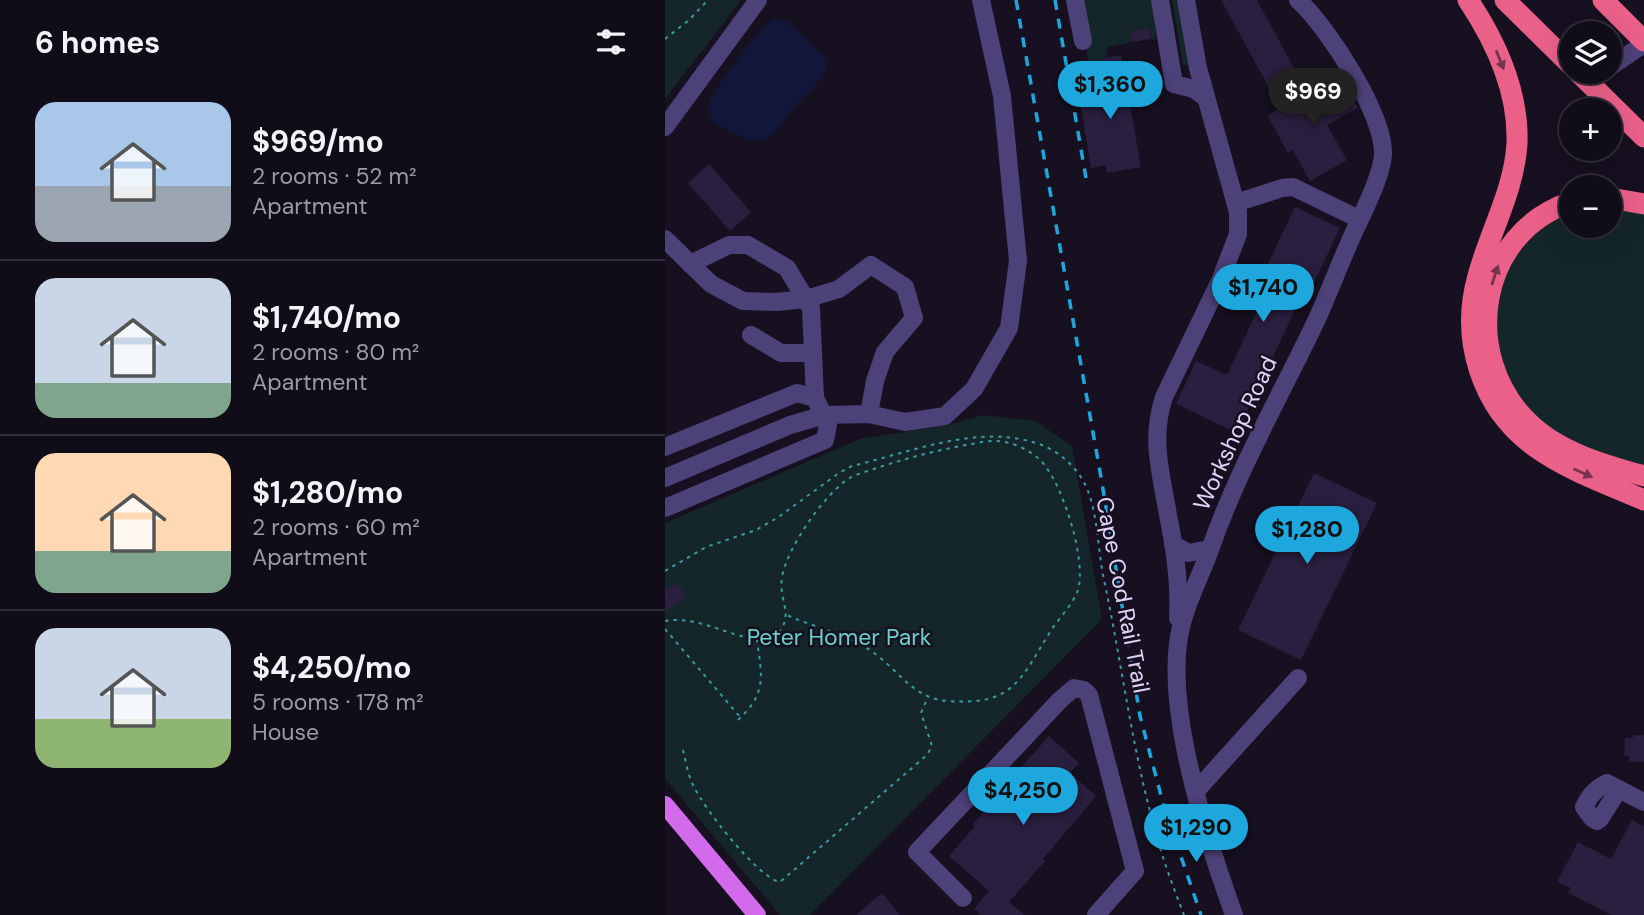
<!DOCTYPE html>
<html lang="en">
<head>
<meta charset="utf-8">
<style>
  :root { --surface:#100c18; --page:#191521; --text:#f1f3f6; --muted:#9c9ba2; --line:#302c37; --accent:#1ea7dd }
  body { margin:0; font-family:"DM Sans",sans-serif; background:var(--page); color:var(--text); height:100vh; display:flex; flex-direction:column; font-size:26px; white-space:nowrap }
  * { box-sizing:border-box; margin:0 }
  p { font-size:23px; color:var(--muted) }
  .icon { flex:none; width:38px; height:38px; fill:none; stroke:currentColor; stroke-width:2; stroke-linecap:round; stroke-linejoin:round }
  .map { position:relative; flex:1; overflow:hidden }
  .drawer { display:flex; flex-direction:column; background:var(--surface); width:665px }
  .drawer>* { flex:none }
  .tools { position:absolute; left:894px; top:21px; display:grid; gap:14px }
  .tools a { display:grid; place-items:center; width:63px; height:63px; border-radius:50%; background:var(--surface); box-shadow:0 7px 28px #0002,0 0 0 2px var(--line); font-size:35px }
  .price { position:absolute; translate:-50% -60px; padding:0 16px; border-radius:24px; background:var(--accent); color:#111; font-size:23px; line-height:46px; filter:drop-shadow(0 2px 4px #0008) }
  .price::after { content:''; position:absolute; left:50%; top:42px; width:21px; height:16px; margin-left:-10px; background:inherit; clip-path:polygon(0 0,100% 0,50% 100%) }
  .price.on { background:#222; color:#fff }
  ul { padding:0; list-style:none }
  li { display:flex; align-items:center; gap:21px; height:175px; padding:0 35px }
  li+li { border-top:2px solid var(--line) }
  li span { display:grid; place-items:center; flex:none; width:196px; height:140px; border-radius:21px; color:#555 }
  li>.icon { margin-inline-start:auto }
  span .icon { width:84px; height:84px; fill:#fffc; stroke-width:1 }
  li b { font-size:30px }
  h2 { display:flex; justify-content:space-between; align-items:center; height:84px; padding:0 35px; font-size:30px }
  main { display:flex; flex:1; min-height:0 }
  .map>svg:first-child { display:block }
</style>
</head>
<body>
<main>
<section class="drawer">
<h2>6 homes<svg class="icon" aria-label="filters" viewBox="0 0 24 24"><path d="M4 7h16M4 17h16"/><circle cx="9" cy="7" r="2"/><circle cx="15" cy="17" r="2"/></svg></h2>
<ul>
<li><span style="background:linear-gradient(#a9c7e8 60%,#9aa5b1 0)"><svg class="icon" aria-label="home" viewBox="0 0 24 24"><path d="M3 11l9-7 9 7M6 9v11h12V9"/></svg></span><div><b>$969/mo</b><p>2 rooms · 52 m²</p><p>Apartment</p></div></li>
<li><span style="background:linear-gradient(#c9d6e8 75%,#7fa58c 0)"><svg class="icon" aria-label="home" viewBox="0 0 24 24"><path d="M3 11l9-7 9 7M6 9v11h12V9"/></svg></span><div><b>$1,740/mo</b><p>2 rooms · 80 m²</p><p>Apartment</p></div></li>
<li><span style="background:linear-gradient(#ffd9b3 70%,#7fa58c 0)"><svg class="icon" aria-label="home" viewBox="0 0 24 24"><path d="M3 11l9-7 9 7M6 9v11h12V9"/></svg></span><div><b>$1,280/mo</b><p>2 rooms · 60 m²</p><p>Apartment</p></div></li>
<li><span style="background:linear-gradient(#c9d6e8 65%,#8fb573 0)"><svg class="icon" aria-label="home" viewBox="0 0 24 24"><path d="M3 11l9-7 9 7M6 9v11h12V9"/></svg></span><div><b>$4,250/mo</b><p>5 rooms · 178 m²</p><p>House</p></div></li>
</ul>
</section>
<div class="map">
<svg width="979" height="915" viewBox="0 0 979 915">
  <rect width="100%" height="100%" fill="#161020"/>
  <!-- green -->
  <g fill="#142629">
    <polygon points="0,0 76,0 0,99"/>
    <polygon points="412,0 486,0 491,33 490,40 486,39 484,28 466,31 467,42 442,47 442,58 436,59 441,85 428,87"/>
    <polygon points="507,0 514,0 525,63 523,66 518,64"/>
    <polygon points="945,205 979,212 979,468 926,453 884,431 840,379 828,318 847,256 870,229 906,211 906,226 945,226"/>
    <polygon points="318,415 370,421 407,446 437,619 145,915 115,915 0,779 0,523 195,439 283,425"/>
  </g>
  <!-- water -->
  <path fill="#101739" d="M 109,18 L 123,22 L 162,60 L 162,65 C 156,84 142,93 129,107 C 119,118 111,139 94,140 C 80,142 61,129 49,123 C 45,116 42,109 44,102 C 49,88 98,24 109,18 Z"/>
  <!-- building -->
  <g fill="#2b1f3f">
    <polygon points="556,0 592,0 636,81 608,95"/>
    <polygon points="484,28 486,39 467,42 465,31"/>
    <polygon points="456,55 476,167 442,173 441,165 426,168 413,89 441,85 436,59"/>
    <polygon points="655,82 663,97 682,87 693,108 662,125 682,160 645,181 628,150 623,153 603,116"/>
    <polygon points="44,164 86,212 65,231 23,183"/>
    <polygon points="630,207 675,228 644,293 639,291 572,433 511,404 531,361 562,375 602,290 589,284 596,270 599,272"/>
    <polygon points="649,473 712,503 636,660 573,630"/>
    <polygon points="11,583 22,595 0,612 0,592"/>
    <polygon points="968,735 979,735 979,762 964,762 964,756 959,756 960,738 968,738"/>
    <polygon points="384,736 414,763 405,773 431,796 378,859 380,861 344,902 360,915 316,915 309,909 324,891 284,856 310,826 308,824 337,792 335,791"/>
    <polygon points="967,820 979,827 979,915 947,915 903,893 906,888 892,882 913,842 946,859"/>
    <polygon points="217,893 235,915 191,915"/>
  </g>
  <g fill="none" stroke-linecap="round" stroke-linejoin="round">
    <!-- path -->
    <g stroke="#3e98a4" stroke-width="2" stroke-dasharray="3.5 5" stroke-linecap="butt">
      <polyline points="0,39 24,20 43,0"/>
      <path d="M 0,571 L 41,547 L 91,530 L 112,518 L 174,473 L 187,466 C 247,452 314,423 374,444 C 396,452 415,470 423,491 C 433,518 433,551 439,580 C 456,659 466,741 487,819 C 495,852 507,884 519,915"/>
      <path d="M 0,621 C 38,614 76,646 109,638 C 132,615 113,603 117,577 C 122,547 162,490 188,476 C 225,463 262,452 301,445 C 309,444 318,441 327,441 C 343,440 364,449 375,460 C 397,481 422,560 413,590 C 408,604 395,617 387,629 C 355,679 350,706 283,701 C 249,699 234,671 209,653 C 184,634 150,628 122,615"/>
      <polyline points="0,629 76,718"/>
      <path d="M 73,720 C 102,693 97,677 92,640"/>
      <path d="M 18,750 C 21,762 23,776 29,787 C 39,808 93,878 115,882 L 262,755 L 267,746 L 256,713 L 263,697"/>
    </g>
    <!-- minor -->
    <g stroke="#4d4179" stroke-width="18">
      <polyline points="410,0 418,41"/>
      <polyline points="495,0 509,84 529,89 541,98"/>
      <polyline points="945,67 979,44"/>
      <polyline points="0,127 93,0"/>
      <polyline points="571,203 617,188 628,187 694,219"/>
      <polyline points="0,239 46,284 78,301 111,302 141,299 174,289 206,265 240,287 249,318 220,352 210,381 204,414"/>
      <polyline points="25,264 64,245 83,245 122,268 146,308 150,398"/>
      <polyline points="86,335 116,353 147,353"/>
      <polyline points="0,447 132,393 150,398 163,425 160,440 0,508"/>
      <polyline points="0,478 125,425 160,415 204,414 240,422 280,416 309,389 344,328 353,261 337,96 316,0"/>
      <polyline points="508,544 523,553 545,549"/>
      <path d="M 513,618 C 515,583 510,549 503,515 C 496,472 485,440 499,397 L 555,281 L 573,234 L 573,212 L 533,68 L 521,0"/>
      <path d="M 954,789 L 935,819 L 932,821 L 927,818 L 919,807 C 925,795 930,789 942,783 L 979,802"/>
      <polyline points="531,791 633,678"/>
      <polyline points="298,898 252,852 395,700 409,688 419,690 424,695 470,871 431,915"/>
      <path d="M 569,915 C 542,840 501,715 514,637 C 519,606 536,576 546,547 C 574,467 617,393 653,317 C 663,294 672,271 682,248 C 692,223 716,181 718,155 C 720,115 662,26 633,0"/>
    </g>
    <!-- major -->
    <polyline stroke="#d26aeb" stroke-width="18" points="0,805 92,915"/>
    <!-- highway -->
    <g stroke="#ea6089" stroke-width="21">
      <path d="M 803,0 C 831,42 854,92 852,144 C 849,191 825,231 813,276 C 795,339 816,407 869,446 C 902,470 942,484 979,500"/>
      <polyline points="840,0 906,65"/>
      <polyline points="938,0 979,41"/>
      <polyline points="913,72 979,137"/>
      <polyline points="945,198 979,204"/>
      <path d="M 906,202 C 812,233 795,356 863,422 C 893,452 939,465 979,476"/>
    </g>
    <!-- rail -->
    <g stroke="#1ea7dd" stroke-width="3.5" stroke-dasharray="10 9" stroke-linecap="butt">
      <polyline points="351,0 437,483 475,716 499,807 536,915"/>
      <polyline points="390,0 421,178"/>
    </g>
  </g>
  <!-- one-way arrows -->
  <defs><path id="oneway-solid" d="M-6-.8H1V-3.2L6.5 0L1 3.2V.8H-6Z" transform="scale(1.75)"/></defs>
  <g fill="#75344f">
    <use href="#oneway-solid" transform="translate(835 60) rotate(68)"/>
    <use href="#oneway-solid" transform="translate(830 275) rotate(-72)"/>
    <use href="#oneway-solid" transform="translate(918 473) rotate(24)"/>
  </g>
  <g text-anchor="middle" stroke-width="5" stroke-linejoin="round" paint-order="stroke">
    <!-- street labels -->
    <g font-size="23" fill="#e0d5f9" stroke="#161020">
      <text transform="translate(570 433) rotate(-65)" y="8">Workshop Road</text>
      <text transform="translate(458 595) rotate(79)" y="8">Cape Cod Rail Trail</text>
    </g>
    <!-- park labels -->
    <g font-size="23" fill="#6bd0c9" stroke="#161020">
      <text x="174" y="645">Peter Homer Park</text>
    </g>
  </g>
</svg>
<div class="tools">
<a><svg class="icon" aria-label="layers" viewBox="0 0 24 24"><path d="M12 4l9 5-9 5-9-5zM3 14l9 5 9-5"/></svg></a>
<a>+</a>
<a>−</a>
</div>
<b class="price" style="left:445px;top:121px">$1,360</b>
<b class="price on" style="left:648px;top:128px">$969</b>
<b class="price" style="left:598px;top:324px">$1,740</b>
<b class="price" style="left:642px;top:566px">$1,280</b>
<b class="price" style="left:358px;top:827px">$4,250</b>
<b class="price" style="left:531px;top:864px">$1,290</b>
</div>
</main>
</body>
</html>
